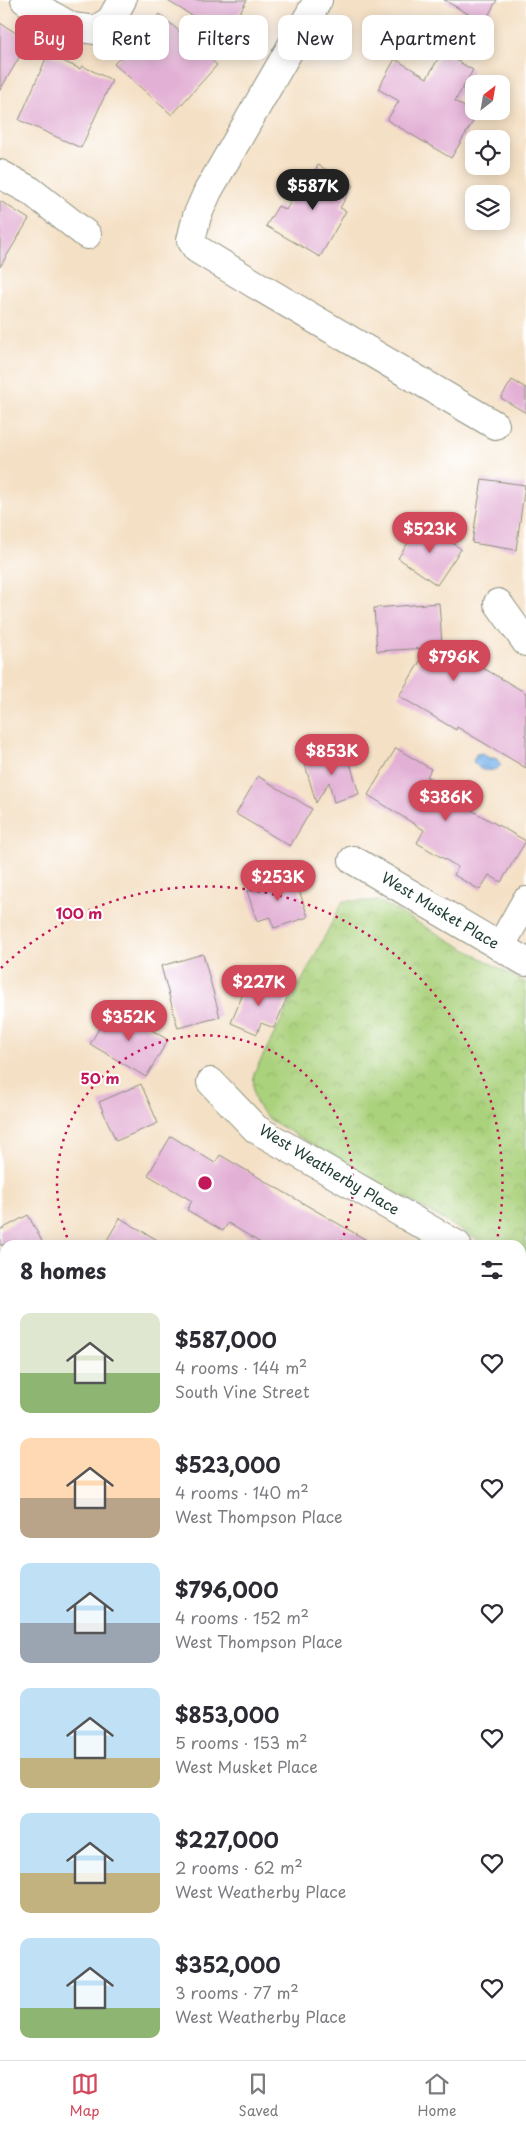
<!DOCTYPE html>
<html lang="en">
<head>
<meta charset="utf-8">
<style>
  :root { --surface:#fff; --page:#f2f2f3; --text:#2b2b33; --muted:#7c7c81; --line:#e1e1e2; --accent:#d1495b }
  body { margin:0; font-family:"Playpen Sans",sans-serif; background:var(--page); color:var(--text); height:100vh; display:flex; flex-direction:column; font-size:19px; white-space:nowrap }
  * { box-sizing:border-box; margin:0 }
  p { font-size:16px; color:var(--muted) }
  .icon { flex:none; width:28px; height:28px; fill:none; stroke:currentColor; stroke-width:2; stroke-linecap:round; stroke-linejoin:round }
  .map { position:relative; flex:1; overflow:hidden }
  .side { position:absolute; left:0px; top:1240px; width:526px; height:820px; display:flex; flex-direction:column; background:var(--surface); border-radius:15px 15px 0 0; box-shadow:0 2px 12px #0003 }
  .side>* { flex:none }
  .top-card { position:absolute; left:15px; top:15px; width:496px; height:45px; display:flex; gap:10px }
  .needle { width:32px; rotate:31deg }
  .tools { position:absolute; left:465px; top:75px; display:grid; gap:10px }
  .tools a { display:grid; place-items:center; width:45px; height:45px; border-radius:10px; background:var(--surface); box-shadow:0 2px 12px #0003; font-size:25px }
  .price { position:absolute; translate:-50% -42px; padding:0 11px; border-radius:18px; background:var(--accent); color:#fff; font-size:16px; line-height:32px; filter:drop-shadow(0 1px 2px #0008) }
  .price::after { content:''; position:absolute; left:50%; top:30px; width:15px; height:11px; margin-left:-8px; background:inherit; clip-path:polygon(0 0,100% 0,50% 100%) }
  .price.current { background:#222; color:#fff }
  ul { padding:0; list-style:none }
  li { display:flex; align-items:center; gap:15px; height:125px; padding:0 20px }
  li span { display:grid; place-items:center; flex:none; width:140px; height:100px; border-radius:10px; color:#555 }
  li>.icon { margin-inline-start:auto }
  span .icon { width:60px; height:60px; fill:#fffc; stroke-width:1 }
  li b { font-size:21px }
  h2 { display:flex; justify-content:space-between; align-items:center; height:60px; padding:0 20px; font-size:21px }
  .chip { padding:0 18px; border-radius:10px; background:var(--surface); box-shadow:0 2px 12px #0003; font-size:18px; line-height:45px }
  .chip.current { background:var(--accent); color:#fff }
  .menu { display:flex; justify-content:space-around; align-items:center; height:70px; border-top:1px solid var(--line); background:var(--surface); font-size:14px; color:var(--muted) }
  .menu a { display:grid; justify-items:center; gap:2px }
  .menu .current { color:var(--accent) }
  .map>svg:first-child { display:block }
</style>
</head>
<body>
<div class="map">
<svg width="526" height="2060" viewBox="0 0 526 2060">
  <defs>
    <pattern id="park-crowns" width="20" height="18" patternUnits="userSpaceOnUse" patternTransform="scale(1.25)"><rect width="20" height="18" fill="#aad17b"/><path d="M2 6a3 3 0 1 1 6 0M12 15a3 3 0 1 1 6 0" fill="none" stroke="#92b46b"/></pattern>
    <pattern id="water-waves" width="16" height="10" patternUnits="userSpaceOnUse" patternTransform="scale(1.25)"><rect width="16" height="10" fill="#7db5ed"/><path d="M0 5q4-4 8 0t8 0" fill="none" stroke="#6694c1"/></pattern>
  </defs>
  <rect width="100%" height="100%" fill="#fff"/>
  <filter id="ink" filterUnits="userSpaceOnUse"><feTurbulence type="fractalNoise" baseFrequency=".02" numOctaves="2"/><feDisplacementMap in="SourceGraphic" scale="10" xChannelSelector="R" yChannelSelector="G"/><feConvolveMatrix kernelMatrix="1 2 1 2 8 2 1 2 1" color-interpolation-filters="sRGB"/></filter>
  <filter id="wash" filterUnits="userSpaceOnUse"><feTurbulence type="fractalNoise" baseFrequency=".0096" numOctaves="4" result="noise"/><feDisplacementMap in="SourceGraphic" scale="20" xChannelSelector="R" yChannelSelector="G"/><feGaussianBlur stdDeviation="1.12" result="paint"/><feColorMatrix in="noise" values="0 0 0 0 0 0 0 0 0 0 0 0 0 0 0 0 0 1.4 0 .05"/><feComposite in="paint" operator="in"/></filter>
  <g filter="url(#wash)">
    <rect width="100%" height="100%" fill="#f4e0c5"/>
    <!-- park -->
    <g fill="url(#park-crowns)" stroke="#648758">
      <path d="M 343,901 L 379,901 L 526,983 L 526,1268 L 521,1265 L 521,1245 L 487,1245 L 272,1121 C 253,1105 252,1097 254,1073 Z"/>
      <polygon points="5,1890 5,1952 0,1949 0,1899"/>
      <polygon points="0,1991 5,1994 5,2028 0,2037"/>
    </g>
    <!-- water -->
    <path fill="url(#water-waves)" stroke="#4e7990" d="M 482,753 L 489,758 L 496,758 L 501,765 C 497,771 486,772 480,769 L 473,762 L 476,754 Z"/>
    <g id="blocks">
      <!-- building -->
      <g fill="#e3b0d5">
        <polygon points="166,0 247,0 226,36"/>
        <polygon points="444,0 497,0 484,23"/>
        <polygon points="160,14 217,65 172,115 114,64"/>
        <polygon points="0,23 29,41 0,90"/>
        <polygon points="442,52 473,70 455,101 477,115 451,158 387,120 399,101 378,89 395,59 427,78"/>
        <polygon points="48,54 80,69 82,66 112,80 81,148 19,120"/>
        <polygon points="318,165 353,185 340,208 346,211 320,257 266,226 278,206 286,210 307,174 312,177"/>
        <polygon points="0,201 29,219 0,267"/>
        <polygon points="512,380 526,388 526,413 501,398"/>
        <polygon points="482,479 525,485 516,550 472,543"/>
        <polygon points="422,522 461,549 437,585 398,558"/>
        <polygon points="439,603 442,644 526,693 526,768 457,727 456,730 399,696 428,648 377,651 374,608"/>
        <polygon points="396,748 431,769 427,777 453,792 450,798 526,841 501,882 489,875 480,890 454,875 458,867 417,843 424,830 368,795"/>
        <polygon points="346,749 359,794 334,802 329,782 316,803 304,761"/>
        <polygon points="258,776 312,809 290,846 236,814"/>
        <polygon points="294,875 308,917 274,928 270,917 257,921 247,891"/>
        <polygon points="203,954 220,1017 178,1028 161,966"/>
        <polygon points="249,979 288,995 274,1028 261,1023 257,1034 231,1023"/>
        <polygon points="112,1006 168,1040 146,1077 90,1044"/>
        <polygon points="141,1084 158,1123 116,1141 99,1102"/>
        <polygon points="171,1136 215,1163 220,1155 375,1245 264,1245 228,1223 223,1231 187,1210 192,1201 148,1175"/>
        <polygon points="28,1215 44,1245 0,1245 0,1230"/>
        <polygon points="120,1218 166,1245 104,1245"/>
      </g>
    </g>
  </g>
  <g filter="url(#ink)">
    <use href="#blocks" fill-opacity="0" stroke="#8a8e7c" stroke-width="1"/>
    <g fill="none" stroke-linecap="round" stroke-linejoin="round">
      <!-- minor casing -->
      <g stroke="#8a8e7c" stroke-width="30">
        <g id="minor">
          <polyline points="25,0 72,27 96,30 111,20 122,0"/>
          <polyline points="318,0 208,191 197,216 191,240 197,249 253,283 495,425"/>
          <polyline points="0,174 31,191 87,235"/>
          <polyline points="498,603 526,642"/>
          <polyline points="353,860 526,962"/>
          <polyline points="500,947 526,901"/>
          <polyline points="211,1082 256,1129 457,1245"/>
          <polyline points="521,1282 526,1285"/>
          <polyline points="521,1592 526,1596"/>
          <polyline points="0,1970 5,1973"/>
          <polyline points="470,2055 478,2060"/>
          <polyline points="7,2060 10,2055"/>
        </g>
      </g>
      <!-- major casing -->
      <g stroke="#8a8e7c" stroke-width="30">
        <g id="major">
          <polyline points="0,1516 5,1519"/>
          <polyline points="0,1570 5,1572"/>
          <polyline points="521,1814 526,1817"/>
          <polyline points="521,1868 526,1871"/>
        </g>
      </g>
      <!-- minor -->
      <use href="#minor" stroke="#fff" stroke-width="28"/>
      <!-- major -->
      <use href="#major" stroke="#f7bf6c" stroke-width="28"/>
    </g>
  </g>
  <!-- distance rings -->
  <g fill="none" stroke="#c2185b" stroke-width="2.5" stroke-dasharray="2.5 5">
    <path d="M70 1244A148 148 0 1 1 340 1244"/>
    <path d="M1 968A297 297 0 0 1 496 1245"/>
  </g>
  <g text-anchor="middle" stroke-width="4" stroke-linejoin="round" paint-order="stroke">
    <!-- street labels -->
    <g font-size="15" fill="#1f3d34" stroke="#fff">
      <text transform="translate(440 911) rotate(31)" y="5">West Musket Place</text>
      <text transform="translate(329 1170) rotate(31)" y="5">West Weatherby Place</text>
    </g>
  </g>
  <circle cx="205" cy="1183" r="8" fill="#c2185b" stroke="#fff" stroke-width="2.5"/>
  <g font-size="15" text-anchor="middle" font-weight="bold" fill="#c2185b" stroke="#fff" stroke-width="4" stroke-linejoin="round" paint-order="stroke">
    <text x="79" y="919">100 m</text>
    <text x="100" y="1084">50 m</text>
  </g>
</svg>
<div class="tools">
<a><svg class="needle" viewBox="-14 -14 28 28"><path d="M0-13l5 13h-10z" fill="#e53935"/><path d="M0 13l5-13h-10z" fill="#7c7c81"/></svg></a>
<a><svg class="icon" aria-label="locate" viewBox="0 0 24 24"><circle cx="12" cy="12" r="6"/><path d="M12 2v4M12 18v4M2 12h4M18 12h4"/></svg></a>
<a><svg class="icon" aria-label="layers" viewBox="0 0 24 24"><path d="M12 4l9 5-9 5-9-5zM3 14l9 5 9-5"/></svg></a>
</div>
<b class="price current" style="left:313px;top:211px">$587K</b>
<b class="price" style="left:430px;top:554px">$523K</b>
<b class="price" style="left:454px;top:682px">$796K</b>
<b class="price" style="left:332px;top:776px">$853K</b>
<b class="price" style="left:446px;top:822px">$386K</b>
<b class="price" style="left:278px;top:902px">$253K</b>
<b class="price" style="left:259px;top:1007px">$227K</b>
<b class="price" style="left:129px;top:1042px">$352K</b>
<div class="top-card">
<a class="chip current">Buy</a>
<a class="chip">Rent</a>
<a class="chip">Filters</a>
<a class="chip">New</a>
<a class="chip">Apartment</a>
</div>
<section class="side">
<h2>8 homes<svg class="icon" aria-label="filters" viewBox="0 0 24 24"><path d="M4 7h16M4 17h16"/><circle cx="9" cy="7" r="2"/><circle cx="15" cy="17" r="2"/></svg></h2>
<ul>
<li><span style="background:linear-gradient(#dfe7d0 60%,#8fb573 0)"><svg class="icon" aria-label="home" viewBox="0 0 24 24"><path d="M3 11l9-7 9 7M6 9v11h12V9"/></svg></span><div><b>$587,000</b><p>4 rooms · 144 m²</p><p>South Vine Street</p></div><svg class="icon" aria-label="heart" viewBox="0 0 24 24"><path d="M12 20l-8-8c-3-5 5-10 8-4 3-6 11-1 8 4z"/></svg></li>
<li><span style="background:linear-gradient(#ffd9b3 60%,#b9a48a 0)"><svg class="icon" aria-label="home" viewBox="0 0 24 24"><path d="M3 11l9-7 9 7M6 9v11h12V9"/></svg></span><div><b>$523,000</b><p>4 rooms · 140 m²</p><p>West Thompson Place</p></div><svg class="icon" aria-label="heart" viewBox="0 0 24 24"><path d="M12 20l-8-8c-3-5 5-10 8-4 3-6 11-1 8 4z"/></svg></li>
<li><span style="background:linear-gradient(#bfe0f5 60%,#9aa5b1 0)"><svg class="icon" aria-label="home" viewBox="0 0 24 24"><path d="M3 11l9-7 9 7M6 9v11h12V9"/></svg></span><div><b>$796,000</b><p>4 rooms · 152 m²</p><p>West Thompson Place</p></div><svg class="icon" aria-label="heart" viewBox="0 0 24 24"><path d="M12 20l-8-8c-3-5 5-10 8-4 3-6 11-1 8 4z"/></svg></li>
<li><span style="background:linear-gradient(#bfe0f5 70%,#c2b280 0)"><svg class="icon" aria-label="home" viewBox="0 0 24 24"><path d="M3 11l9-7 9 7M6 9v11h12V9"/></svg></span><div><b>$853,000</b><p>5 rooms · 153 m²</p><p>West Musket Place</p></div><svg class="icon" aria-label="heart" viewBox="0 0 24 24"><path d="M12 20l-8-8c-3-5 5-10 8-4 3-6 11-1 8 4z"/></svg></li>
<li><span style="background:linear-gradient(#bfe0f5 60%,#c2b280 0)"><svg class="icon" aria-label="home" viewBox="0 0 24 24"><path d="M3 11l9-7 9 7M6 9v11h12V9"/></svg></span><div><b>$227,000</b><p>2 rooms · 62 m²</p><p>West Weatherby Place</p></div><svg class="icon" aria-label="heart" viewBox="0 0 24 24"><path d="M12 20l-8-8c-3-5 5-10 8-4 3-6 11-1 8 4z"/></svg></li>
<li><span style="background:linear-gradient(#bfe0f5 70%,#8fb573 0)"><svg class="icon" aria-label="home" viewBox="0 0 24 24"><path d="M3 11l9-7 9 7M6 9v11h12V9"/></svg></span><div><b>$352,000</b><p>3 rooms · 77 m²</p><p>West Weatherby Place</p></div><svg class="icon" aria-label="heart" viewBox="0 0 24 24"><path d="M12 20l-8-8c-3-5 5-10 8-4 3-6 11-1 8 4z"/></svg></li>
</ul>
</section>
</div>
<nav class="menu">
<a class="current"><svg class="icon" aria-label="map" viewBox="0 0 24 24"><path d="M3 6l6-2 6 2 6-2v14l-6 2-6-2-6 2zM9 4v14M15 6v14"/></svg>Map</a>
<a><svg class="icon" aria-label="saved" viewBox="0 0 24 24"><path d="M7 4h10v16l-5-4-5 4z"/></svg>Saved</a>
<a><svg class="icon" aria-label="home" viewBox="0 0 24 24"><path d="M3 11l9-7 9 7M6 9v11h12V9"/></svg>Home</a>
</nav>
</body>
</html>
